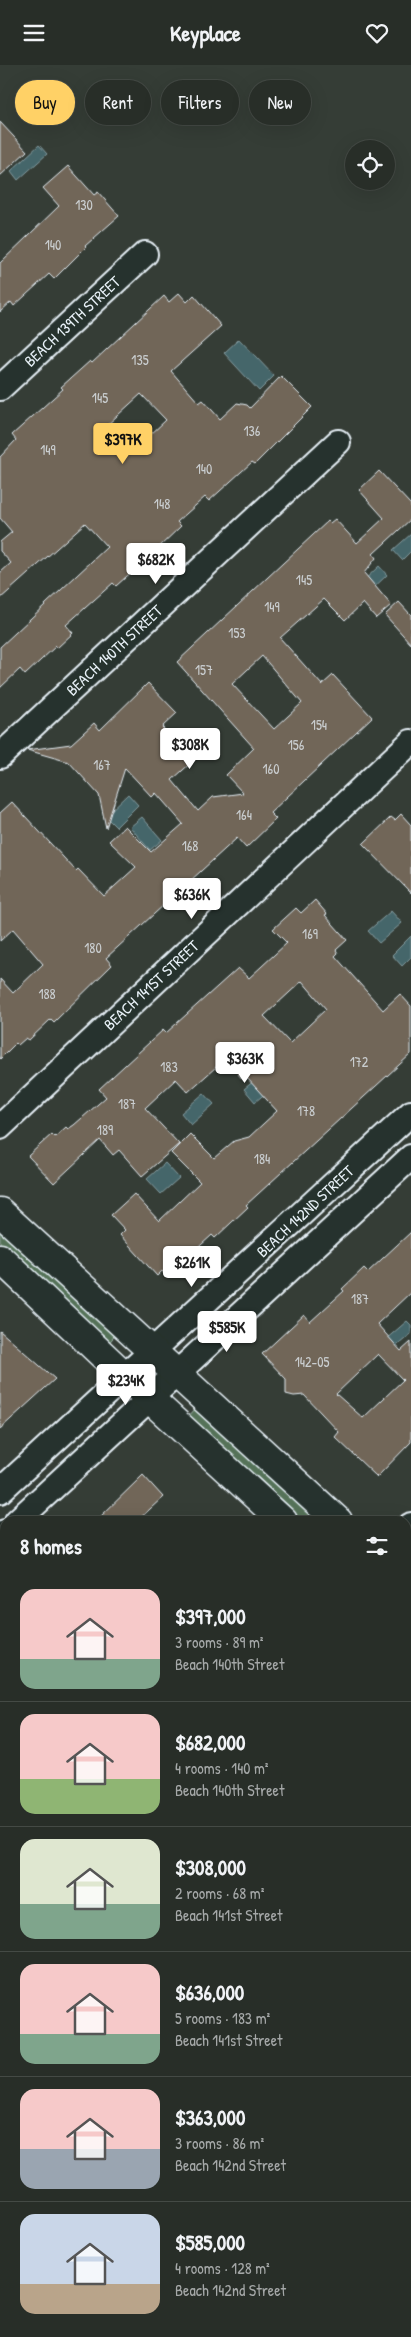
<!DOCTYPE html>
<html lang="en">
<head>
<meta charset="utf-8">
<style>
  :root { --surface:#282e28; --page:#303630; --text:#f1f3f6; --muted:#a5a8a8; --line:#444a45; --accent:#ffd166 }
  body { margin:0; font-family:"Patrick Hand",sans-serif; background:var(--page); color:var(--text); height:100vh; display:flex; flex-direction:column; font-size:19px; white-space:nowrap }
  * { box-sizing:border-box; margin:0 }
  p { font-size:16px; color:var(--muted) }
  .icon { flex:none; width:28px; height:28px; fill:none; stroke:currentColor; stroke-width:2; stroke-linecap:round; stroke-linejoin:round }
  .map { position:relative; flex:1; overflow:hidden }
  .sheet { position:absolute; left:0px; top:1451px; width:411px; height:821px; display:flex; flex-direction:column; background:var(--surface); border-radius:15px 15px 0 0; box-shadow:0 5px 20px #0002,0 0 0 1px var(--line) }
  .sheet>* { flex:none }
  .hud { position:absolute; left:15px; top:15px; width:381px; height:45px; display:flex; gap:10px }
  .buttons { position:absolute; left:345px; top:75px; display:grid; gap:10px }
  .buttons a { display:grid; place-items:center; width:50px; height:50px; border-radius:50%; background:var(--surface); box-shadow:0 5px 20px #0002,0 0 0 1px var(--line); font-size:25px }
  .price { position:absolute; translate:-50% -42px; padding:0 11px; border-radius:5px; background:#fff; color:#222; font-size:16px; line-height:32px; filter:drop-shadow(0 1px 2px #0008) }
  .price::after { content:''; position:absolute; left:50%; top:30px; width:15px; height:11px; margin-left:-8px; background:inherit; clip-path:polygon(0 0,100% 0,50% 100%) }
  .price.current { background:var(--accent); color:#111 }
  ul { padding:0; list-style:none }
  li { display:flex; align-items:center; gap:15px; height:125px; padding:0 20px }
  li+li { border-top:1px solid var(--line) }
  li span { display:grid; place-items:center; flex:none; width:140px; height:100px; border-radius:15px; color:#555 }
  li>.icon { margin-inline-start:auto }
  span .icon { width:60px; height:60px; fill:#fffc; stroke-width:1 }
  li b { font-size:21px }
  h2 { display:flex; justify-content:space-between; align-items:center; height:60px; padding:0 20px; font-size:21px }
  .pill { padding:0 18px; border-radius:22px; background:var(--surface); box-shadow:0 5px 20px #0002,0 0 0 1px var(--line); font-size:18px; line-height:45px }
  .pill.current { background:var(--accent); color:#111 }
  header { display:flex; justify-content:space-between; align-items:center; height:65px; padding:0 20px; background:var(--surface); font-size:22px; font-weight:700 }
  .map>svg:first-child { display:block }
</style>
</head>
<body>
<header><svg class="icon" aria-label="menu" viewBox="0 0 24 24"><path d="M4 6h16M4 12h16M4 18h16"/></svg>Keyplace<svg class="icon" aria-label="heart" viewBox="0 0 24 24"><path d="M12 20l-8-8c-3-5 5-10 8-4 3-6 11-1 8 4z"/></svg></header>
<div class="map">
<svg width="411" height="2272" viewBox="0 0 411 2272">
  <rect width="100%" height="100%" fill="#353d36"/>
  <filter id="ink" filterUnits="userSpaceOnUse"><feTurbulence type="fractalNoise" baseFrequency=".02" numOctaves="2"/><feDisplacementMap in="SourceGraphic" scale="10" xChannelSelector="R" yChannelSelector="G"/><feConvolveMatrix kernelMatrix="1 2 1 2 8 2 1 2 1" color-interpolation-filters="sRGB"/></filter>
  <g filter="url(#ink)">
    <!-- green -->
    <g fill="#557259" stroke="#9eb2a8">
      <polygon points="0,1158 118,1267 106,1281 0,1183"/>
      <polygon points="199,1340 324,1456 294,1456 185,1355"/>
    </g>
    <!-- water -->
    <g fill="#45666b" stroke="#869ea3">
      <polygon points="39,80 47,89 18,115 11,106"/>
      <polygon points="239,274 274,311 259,326 224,288"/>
      <polygon points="411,469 411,486 402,495 393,485"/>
      <polygon points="379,501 387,510 366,530 358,521"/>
      <polygon points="128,729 138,740 116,762 105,751"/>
      <polygon points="142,752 162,775 150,785 130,762"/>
      <polygon points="391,846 402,858 379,878 368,866"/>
      <polygon points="411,871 411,892 402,901 392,890"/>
      <polygon points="269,1004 274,1021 255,1037 244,1024"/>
      <polygon points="204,1028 214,1039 191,1060 181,1048"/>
      <polygon points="165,1098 179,1113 161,1129 147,1114"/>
      <polygon points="407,1256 411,1260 411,1269 393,1284 385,1275"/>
    </g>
    <!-- building -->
    <g fill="#716659" stroke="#e8f1f8" fill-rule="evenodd">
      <polygon points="0,57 27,86 0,111"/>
      <polygon points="68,101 94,130 98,127 119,151 85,181 86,182 54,214 49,209 14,241 11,237 0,247 0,198 59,141 43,123"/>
      <path d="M 179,228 L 187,237 L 194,230 L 221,261 L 171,306 L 199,338 L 203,335 L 220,354 L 237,338 L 247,340 L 250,343 L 281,311 L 312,342 L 255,399 L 252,397 L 209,436 L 205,432 L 177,457 L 181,461 L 156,485 L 116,521 L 113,518 L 66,560 L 73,568 L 57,583 L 56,581 L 25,610 L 20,604 L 0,623 L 0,582 L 107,482 L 85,458 L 0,534 L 0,508 L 11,498 L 0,486 L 0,477 L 12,467 L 0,453 L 0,392 L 16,375 L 12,370 L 63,324 L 61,322 L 90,296 L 92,298 L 164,231 L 169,237 ZM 141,329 L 166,355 L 131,388 L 106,361 Z"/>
      <path d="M 379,406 L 411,440 L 411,454 L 373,489 L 376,493 L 364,508 L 391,540 L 376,553 L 363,538 L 345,555 L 324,534 L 280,573 L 322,620 L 333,610 L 372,652 L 270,748 L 276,754 L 246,783 L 237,773 L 106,893 L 112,900 L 54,957 L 51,954 L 29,975 L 26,973 L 18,980 L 16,978 L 0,994 L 0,914 L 13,928 L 43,899 L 13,864 L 0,876 L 0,748 L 12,737 L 76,806 L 78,804 L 104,831 L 136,802 L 109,776 L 125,761 L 151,787 L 183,759 L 156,728 L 152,732 L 125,703 L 106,763 L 99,730 L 69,697 L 27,685 L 71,679 L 94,658 L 100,665 L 148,618 L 177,648 L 162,662 L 193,696 L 172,715 L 198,746 L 213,732 L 243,728 L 226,710 L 254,683 L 177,597 L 328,456 L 330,458 L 335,454 L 357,478 L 384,453 L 359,425 ZM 262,591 L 302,638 L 274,664 L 232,619 Z"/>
      <polygon points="399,537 411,550 411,579 385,550"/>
      <polygon points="401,749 411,760 411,828 363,779 391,752 395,755"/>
      <path d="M 315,835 L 327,849 L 325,850 L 347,875 L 336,885 L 338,888 L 335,891 L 383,945 L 400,929 L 411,941 L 411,989 L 246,1140 L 248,1142 L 215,1173 L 212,1170 L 167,1211 L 162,1206 L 157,1211 L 120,1170 L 125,1165 L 111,1150 L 134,1129 L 159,1156 L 200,1117 L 171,1088 L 190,1069 L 214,1093 L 234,1076 L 249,1072 L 277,1046 L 247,1013 L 244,1016 L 225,994 L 188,1027 L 176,1014 L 145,1043 L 179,1079 L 142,1111 L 119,1085 L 113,1090 L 100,1075 L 54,1118 L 28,1091 L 52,1069 L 55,1072 L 66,1062 L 68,1064 L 74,1060 L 106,1032 L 99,1024 L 163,965 L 166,968 L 238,903 L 249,913 L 287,878 L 273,864 L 296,843 L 301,848 ZM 302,916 L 326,944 L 290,978 L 264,951 Z"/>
      <path d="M 411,1167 L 411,1227 L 377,1259 L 401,1286 L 411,1277 L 411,1377 L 377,1412 L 335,1372 L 339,1367 L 304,1330 L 294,1331 L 286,1329 L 286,1314 L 262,1289 L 304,1250 L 310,1257 L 344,1226 L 342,1224 L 364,1203 L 368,1207 ZM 378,1289 L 403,1315 L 363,1353 L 336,1329 Z"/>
      <polygon points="0,1266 55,1314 0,1364"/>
      <polygon points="143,1410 163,1432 137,1456 96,1456"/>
    </g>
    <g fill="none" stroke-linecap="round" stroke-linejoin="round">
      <!-- minor casing -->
      <g stroke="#e8f1f8" stroke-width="28">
        <g id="minor">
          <polyline points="0,323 145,189"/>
          <polyline points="0,691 338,377"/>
          <polyline points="0,1062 411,677"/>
          <polyline points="0,1426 411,1048"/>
          <polyline points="17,1456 411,1092"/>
          <polyline points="406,1464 411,1460"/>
          <polyline points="0,1472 5,1467"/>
          <polyline points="0,1710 5,1715"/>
          <polyline points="406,1834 411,1830"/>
          <polyline points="0,1841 5,1836"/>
          <polyline points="406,2149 411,2154"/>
          <polyline points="406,2202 411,2198"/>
          <polyline points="0,2211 5,2207"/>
          <polyline points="330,2272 335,2268"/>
        </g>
      </g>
      <!-- tertiary casing -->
      <g stroke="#e8f1f8" stroke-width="31">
        <g id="tertiary">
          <polyline points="0,1147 338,1456"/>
          <polyline points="0,1193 125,1311 283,1456"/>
          <polyline points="406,1520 411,1524"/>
          <polyline points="406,1569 411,1574"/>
        </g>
      </g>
      <!-- minor -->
      <use href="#minor" stroke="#26332d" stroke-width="24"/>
      <!-- tertiary -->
      <use href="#tertiary" stroke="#26332d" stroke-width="28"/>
    </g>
  </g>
  <g text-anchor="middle" stroke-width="4" stroke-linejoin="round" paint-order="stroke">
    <!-- number labels -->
    <g font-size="14" fill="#caced0">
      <text x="84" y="145">130</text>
      <text x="53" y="185">140</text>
      <text x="140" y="300">135</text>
      <text x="100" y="338">145</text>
      <text x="252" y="371">136</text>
      <text x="48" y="390">149</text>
      <text x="204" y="409">140</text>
      <text x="162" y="444">148</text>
      <text x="304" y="520">145</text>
      <text x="272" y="547">149</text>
      <text x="237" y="573">153</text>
      <text x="204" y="610">157</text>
      <text x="319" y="665">154</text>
      <text x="296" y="685">156</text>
      <text x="102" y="705">167</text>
      <text x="271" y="709">160</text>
      <text x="244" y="755">164</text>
      <text x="190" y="786">168</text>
      <text x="310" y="874">169</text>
      <text x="93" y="888">180</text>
      <text x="47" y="934">188</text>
      <text x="359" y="1002">172</text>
      <text x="169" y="1007">183</text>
      <text x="127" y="1044">187</text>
      <text x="306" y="1051">178</text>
      <text x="105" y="1070">189</text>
      <text x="262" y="1099">184</text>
      <text x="360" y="1239">187</text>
      <text x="312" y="1302">142-05</text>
    </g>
    <!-- street labels -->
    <g font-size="16" fill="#e8f1f8" stroke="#26332d">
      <text transform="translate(72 256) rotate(-43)" y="6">BEACH 139TH STREET</text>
      <text transform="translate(114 585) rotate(-43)" y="6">BEACH 140TH STREET</text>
      <text transform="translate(151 920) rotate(-43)" y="6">BEACH 141ST STREET</text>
      <text transform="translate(305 1146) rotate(-43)" y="6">BEACH 142ND STREET</text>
    </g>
  </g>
</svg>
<div class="buttons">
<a><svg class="icon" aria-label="locate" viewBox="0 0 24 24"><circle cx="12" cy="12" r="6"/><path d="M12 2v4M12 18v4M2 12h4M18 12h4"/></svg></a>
</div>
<b class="price current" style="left:123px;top:400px">$397K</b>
<b class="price" style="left:156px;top:520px">$682K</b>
<b class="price" style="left:190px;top:705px">$308K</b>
<b class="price" style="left:192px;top:855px">$636K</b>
<b class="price" style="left:245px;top:1019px">$363K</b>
<b class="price" style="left:192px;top:1223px">$261K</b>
<b class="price" style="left:227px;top:1288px">$585K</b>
<b class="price" style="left:126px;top:1341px">$234K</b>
<div class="hud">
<a class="pill current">Buy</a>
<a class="pill">Rent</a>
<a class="pill">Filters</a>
<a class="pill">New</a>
</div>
<section class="sheet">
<h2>8 homes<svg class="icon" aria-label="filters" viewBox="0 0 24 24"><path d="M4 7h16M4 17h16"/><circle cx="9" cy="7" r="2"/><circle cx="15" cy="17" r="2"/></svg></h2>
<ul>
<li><span style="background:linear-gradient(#f6c9c9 70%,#7fa58c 0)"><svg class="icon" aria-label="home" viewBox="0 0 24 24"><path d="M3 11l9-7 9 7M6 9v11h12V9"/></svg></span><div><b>$397,000</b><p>3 rooms · 89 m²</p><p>Beach 140th Street</p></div></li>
<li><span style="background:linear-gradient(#f6c9c9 65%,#8fb573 0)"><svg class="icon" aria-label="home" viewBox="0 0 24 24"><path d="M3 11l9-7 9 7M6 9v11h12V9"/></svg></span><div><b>$682,000</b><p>4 rooms · 140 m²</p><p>Beach 140th Street</p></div></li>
<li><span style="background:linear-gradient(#dfe7d0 65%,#7fa58c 0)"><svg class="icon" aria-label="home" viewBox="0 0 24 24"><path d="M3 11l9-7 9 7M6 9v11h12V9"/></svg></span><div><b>$308,000</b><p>2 rooms · 68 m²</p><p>Beach 141st Street</p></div></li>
<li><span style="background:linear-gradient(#f6c9c9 70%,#7fa58c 0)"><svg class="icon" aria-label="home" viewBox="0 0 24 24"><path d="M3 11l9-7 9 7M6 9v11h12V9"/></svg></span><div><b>$636,000</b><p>5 rooms · 183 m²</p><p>Beach 141st Street</p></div></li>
<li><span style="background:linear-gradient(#f6c9c9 60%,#9aa5b1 0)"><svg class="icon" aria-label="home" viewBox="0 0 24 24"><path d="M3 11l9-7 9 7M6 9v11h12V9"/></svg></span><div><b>$363,000</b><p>3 rooms · 86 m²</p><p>Beach 142nd Street</p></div></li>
<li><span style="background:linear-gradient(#c9d6e8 70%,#b9a48a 0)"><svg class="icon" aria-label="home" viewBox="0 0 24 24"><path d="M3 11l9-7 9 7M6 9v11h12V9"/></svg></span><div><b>$585,000</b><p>4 rooms · 128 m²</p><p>Beach 142nd Street</p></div></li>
</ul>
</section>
</div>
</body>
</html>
